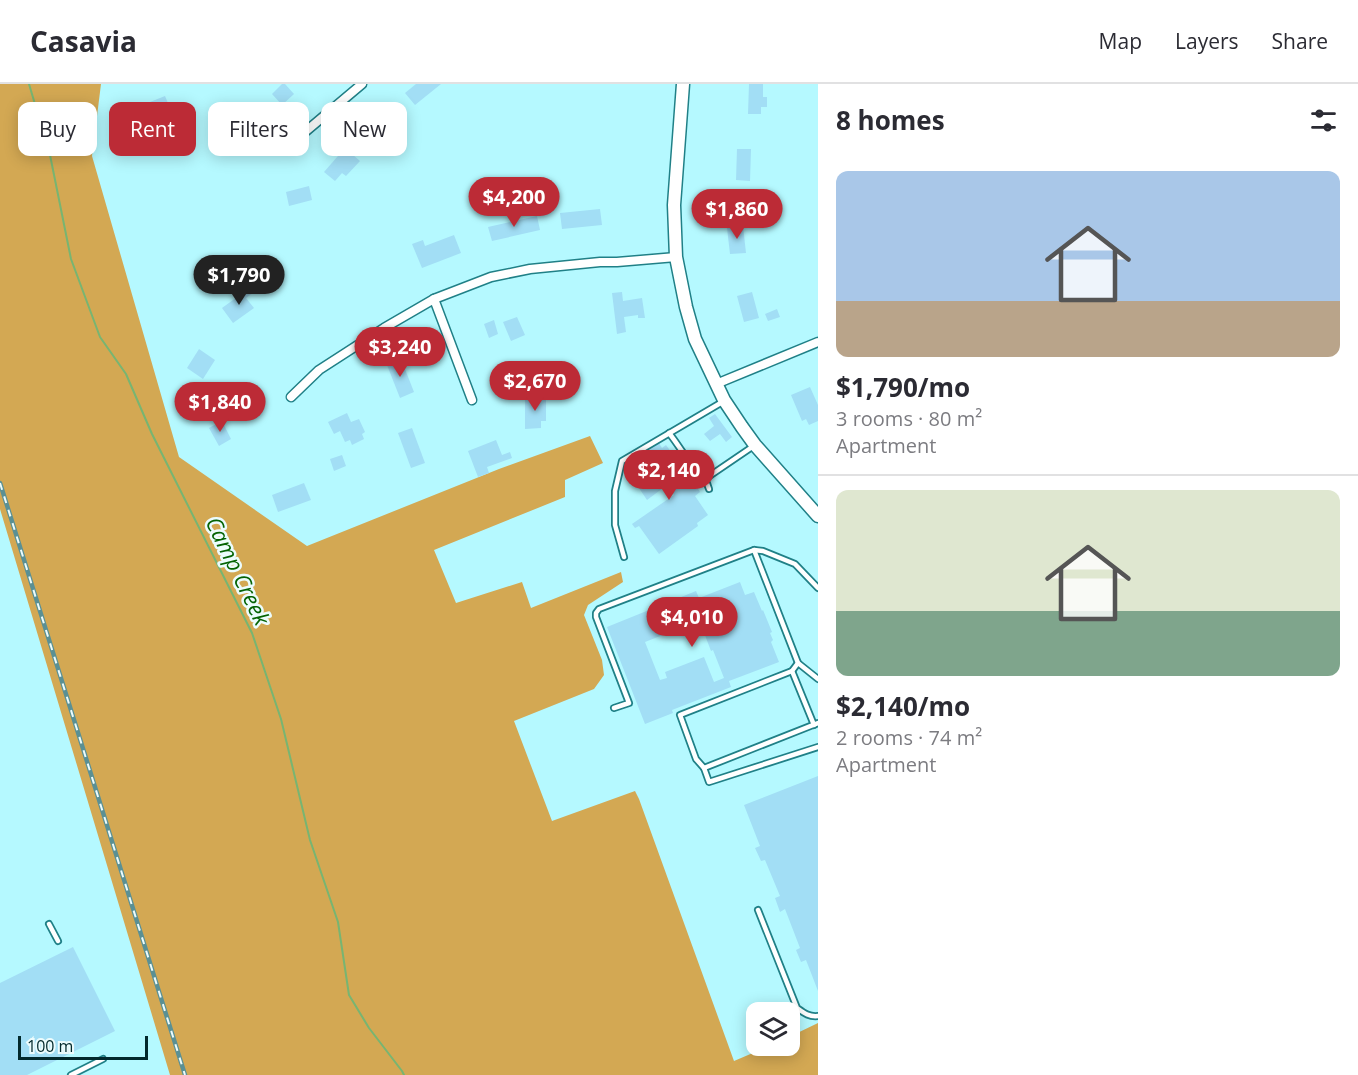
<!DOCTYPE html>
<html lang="en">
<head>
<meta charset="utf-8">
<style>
  :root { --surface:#fff; --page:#f7f7f7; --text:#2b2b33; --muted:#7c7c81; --line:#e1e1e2; --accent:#bc2b36 }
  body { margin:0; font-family:"Open Sans",sans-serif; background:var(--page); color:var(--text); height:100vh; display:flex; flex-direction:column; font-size:22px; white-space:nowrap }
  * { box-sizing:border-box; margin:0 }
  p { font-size:20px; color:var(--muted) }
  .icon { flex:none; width:33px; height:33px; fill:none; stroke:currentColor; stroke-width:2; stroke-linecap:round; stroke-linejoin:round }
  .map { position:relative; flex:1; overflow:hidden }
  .drawer { display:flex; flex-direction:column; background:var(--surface); width:540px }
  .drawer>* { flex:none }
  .banner { position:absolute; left:18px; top:18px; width:570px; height:54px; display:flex; gap:12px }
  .tools { position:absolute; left:746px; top:918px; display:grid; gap:12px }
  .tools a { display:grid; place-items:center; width:54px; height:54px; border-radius:12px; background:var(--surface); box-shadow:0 3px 15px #0003; font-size:30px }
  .scale { position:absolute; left:18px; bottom:15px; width:130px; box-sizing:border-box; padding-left:6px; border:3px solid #02292c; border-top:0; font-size:16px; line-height:21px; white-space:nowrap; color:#02292c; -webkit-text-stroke:4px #ecfcfd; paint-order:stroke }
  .price { position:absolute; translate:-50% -51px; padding:0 14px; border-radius:21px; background:var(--accent); color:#fff; font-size:20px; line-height:39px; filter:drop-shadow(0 2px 3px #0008) }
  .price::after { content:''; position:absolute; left:50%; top:36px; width:18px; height:14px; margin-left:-9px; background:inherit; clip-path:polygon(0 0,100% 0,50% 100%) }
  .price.selected { background:#222; color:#fff }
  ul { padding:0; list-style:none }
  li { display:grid; align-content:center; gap:12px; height:318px; padding:0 18px }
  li+li { border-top:2px solid var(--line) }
  li span { display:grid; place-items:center; height:186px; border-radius:12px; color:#555 }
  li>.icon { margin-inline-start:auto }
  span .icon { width:108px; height:108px; fill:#fffc; stroke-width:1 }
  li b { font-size:26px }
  h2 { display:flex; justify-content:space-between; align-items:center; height:72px; padding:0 18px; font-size:26px }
  .chip { padding:0 21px; border-radius:12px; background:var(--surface); box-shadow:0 3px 15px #0003; font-size:21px; line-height:54px }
  .chip.selected { background:var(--accent); color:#fff }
  header { display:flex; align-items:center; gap:36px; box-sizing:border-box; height:84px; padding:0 30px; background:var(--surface); border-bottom:2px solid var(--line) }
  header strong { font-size:28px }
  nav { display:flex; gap:33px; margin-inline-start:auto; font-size:21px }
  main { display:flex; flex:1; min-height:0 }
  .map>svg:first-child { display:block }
</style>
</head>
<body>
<header>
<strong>Casavia</strong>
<nav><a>Map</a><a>Layers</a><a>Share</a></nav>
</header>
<main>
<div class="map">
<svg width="818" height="991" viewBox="0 0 818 991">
  <rect width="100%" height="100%" fill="#b5f9ff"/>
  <!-- forest -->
  <polygon fill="#d3a853" points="0,0 101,0 92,72 179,373 307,462 499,385 590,352 603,379 565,396 565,413 434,466 456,519 522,498 531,524 621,488 623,498 588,521 584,531 602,576 604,591 594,605 514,637 552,737 635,707 639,715 734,977 769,962 789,962 789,953 818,939 818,991 170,991 0,425"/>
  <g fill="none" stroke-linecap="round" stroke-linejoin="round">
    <!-- stream -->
    <polyline stroke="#77b572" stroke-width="2" points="29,0 50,71 71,175 100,253 126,290 152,350 252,549 281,635 310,756 338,838 349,911 369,944 402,987 404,991"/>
  </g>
  <!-- building -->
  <g fill="#a2def5" fill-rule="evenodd">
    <polygon points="282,0 285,0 294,10 282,21 272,10"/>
    <polygon points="416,0 441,0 415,21 405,9"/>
    <polygon points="749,0 763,0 763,13 767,13 767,23 761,23 761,30 748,30"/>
    <polygon points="165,12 173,31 154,39 153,35 147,38 140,22"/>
    <polygon points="391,24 399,37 394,40 397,44 372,61 363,48 376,40 374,36"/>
    <polygon points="239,40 251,46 245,60 233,54"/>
    <polygon points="345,64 360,77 346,92 342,89 335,97 324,88"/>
    <polygon points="737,65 751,65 750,97 736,96"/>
    <polygon points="309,102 312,116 289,122 286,108"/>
    <polygon points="600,125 602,141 562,145 560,129"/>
    <polygon points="537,132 540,146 492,157 488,143"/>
    <polygon points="743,142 746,169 730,170 727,144"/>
    <polygon points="454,151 461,169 422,184 412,160 423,156 425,162"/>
    <polygon points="251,203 254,208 246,214 254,224 233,239 222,224"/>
    <polygon points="622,208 623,217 642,214 645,234 638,234 638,231 624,233 626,248 617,250 612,209"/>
    <polygon points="752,208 759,234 744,238 737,212"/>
    <polygon points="777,225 780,233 768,237 765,230"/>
    <polygon points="517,233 525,251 511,257 503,238"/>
    <polygon points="494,236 498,250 489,254 484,240"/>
    <polygon points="199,265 215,276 203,295 187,284"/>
    <polygon points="401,275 414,308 400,314 387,281"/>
    <polygon points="810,303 818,321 818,337 809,341 806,335 802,337 791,311"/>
    <polygon points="525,312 546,312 546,337 541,337 541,344 525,345"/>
    <polygon points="347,329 351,338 359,335 365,348 362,350 364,355 352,361 350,356 345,358 340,347 334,350 328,338"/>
    <polygon points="715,330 732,353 726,358 720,350 710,357 704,350 714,342 709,334"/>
    <polygon points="222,337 231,355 219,362 209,344"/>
    <polygon points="412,344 425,379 411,384 398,349"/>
    <polygon points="496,356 502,371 510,368 512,374 487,383 489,389 478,393 468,367"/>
    <polygon points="659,359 662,364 666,361 693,398 702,392 705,397 697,403 700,408 695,412 708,431 697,439 698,442 659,470 639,442 635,444 632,440 674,411 667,401 647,416 635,398 655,383 645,369"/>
    <polygon points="342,371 346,382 334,387 330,375"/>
    <polygon points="304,399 311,416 278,428 272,411"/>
    <path d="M 740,498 L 745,511 L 754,508 L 762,527 L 763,526 L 772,548 L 770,549 L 773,556 L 771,558 L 779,578 L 729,597 L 731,603 L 672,626 L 673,629 L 645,640 L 607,543 L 696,507 L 699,514 ZM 701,536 L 705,545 L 703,546 L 711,567 L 713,566 L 724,594 L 714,598 L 704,573 L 665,588 L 667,594 L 660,596 L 645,558 Z"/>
    <polygon points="818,692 818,907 806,876 801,878 796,866 800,864 785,825 780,828 775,814 780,812 765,776 761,777 755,764 760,762 744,721"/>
    <polygon points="73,863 115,947 27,991 0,991 0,899"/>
  </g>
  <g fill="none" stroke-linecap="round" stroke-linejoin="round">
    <!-- lane casing -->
    <g stroke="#208087" stroke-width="8">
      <g id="lane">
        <path d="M 669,349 C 677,359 684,371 692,381 C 700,390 706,394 709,405"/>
        <polyline points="705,395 755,361"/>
        <polyline points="754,466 798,579 818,595"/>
        <polyline points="624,473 615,441 615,407 622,377 724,317"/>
        <polyline points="792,587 814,641"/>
        <polyline points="614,624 629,619 596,533 596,529 599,525 754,466 763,467 795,480 818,504"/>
        <polyline points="818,639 704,684 709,698 818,663"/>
        <polyline points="704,684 696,675 680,631 792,587 798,579"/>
        <path d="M 758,826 L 797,924 C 804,929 809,933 818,932"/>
        <polyline points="49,840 58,857"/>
        <polyline points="71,991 103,975"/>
      </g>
    </g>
    <!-- street casing -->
    <g stroke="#208087" stroke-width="11">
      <g id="street">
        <polyline points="286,64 362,0"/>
        <polyline points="434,215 472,316"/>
        <polyline points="716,300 818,258"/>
        <polyline points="291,313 319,286 384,244 434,215 491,193 530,185 600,178 617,178 676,173"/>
      </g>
    </g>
    <!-- secondary casing -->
    <g stroke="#208087" stroke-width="15">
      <polyline id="secondary" points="683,0 674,121 676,173 686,223 695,255 724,316 742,343 755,361 818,432"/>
    </g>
    <!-- lane -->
    <use href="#lane" stroke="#fff" stroke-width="4.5"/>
    <!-- street -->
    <use href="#street" stroke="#fff" stroke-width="8"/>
    <!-- secondary -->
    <use href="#secondary" stroke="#fff" stroke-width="12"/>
    <!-- rail casing -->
    <g stroke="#5a9094" stroke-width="4.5">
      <polyline id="rail" points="0,399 185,991"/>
    </g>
    <!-- rail -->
    <use href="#rail" stroke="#ecfcfd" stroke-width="2" stroke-dasharray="7" stroke-linecap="butt"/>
  </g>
  <g text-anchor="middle" stroke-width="5" stroke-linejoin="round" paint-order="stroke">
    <!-- water labels -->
    <g font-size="22" font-style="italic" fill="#046303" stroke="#ecfcfd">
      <text transform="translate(238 487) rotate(64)" y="8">Camp Creek</text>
    </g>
  </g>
</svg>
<div class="tools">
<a><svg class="icon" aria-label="layers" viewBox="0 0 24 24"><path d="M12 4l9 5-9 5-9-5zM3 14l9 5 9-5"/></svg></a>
</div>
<div class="scale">100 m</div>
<b class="price" style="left:514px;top:144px">$4,200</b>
<b class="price" style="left:737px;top:156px">$1,860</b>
<b class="price selected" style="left:239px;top:222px">$1,790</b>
<b class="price" style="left:400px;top:294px">$3,240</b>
<b class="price" style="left:535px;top:328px">$2,670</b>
<b class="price" style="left:220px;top:349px">$1,840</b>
<b class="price" style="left:669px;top:417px">$2,140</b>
<b class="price" style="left:692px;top:564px">$4,010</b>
<div class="banner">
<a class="chip">Buy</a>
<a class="chip selected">Rent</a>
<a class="chip">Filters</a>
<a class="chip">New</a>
</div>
</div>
<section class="drawer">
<h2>8 homes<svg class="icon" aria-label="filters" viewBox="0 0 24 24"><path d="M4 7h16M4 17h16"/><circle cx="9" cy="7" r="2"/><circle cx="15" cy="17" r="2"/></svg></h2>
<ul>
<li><span style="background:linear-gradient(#a9c7e8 70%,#b9a48a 0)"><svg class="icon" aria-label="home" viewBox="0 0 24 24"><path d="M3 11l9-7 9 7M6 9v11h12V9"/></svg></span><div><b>$1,790/mo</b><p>3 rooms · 80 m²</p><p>Apartment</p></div></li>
<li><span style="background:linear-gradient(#dfe7d0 65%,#7fa58c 0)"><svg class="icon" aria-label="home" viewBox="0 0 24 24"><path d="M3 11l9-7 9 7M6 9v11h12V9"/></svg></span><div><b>$2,140/mo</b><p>2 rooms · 74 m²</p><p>Apartment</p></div></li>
</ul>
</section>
</main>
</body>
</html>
